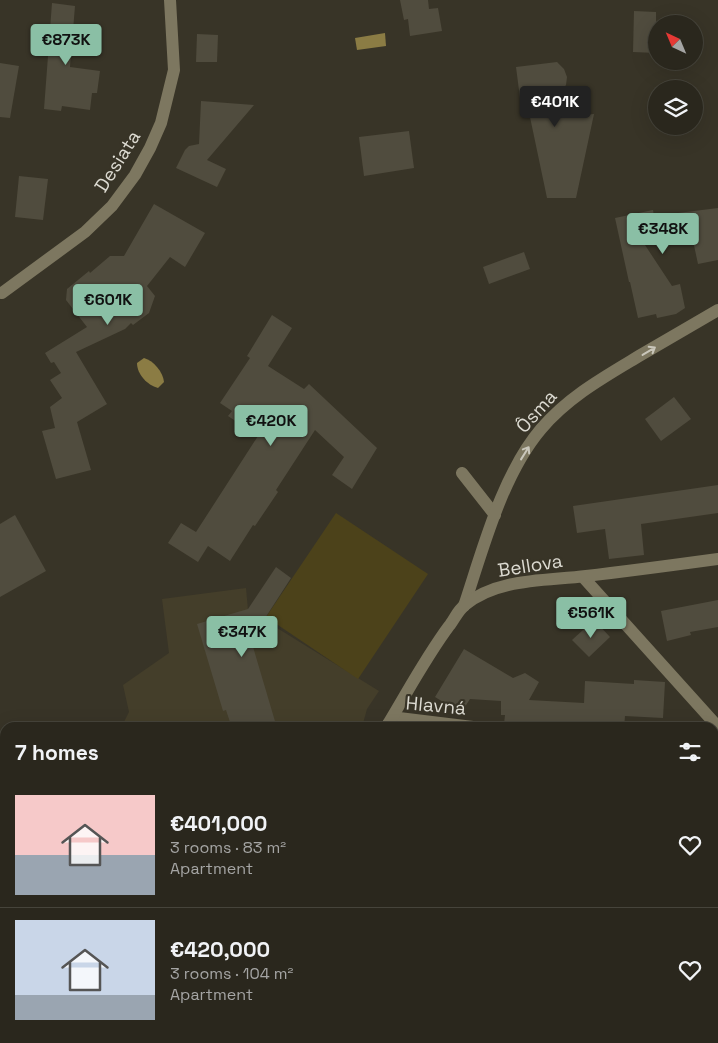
<!DOCTYPE html>
<html lang="en">
<head>
<meta charset="utf-8">
<style>
  :root { --surface:#2a271d; --page:#36332a; --text:#f1f3f6; --muted:#a5a5a4; --line:#46443b; --accent:#8abfa5 }
  body { margin:0; font-family:"Space Grotesk",sans-serif; background:var(--page); color:var(--text); height:100vh; display:flex; flex-direction:column; font-size:19px; white-space:nowrap }
  * { box-sizing:border-box; margin:0 }
  p { font-size:16px; color:var(--muted) }
  .icon { flex:none; width:28px; height:28px; fill:none; stroke:currentColor; stroke-width:2; stroke-linecap:round; stroke-linejoin:round }
  .map { position:relative; flex:1; overflow:hidden }
  .drawer { position:absolute; left:0px; top:722px; width:719px; height:321px; display:flex; flex-direction:column; background:var(--surface); border-radius:15px 15px 0 0; box-shadow:0 5px 20px #0002,0 0 0 1px var(--line) }
  .drawer>* { flex:none }
  .needle { width:32px; rotate:316deg }
  .controls { position:absolute; left:648px; top:15px; display:grid; gap:10px }
  .controls a { display:grid; place-items:center; width:55px; height:55px; border-radius:50%; background:var(--surface); box-shadow:0 5px 20px #0002,0 0 0 1px var(--line); font-size:25px }
  .price { position:absolute; translate:-50% -42px; padding:0 11px; border-radius:5px; background:var(--accent); color:#111; font-size:16px; line-height:32px; filter:drop-shadow(0 1px 2px #0008) }
  .price::after { content:''; position:absolute; left:50%; top:30px; width:15px; height:11px; margin-left:-8px; background:inherit; clip-path:polygon(0 0,100% 0,50% 100%) }
  .price.on { background:#222; color:#fff }
  ul { padding:0; list-style:none }
  li { display:flex; align-items:center; gap:15px; height:125px; padding:0 15px }
  li+li { border-top:1px solid var(--line) }
  li span { display:grid; place-items:center; flex:none; width:140px; height:100px; border-radius:0px; color:#555 }
  li>.icon { margin-inline-start:auto }
  span .icon { width:60px; height:60px; fill:#fffc; stroke-width:1 }
  li b { font-size:21px }
  h2 { display:flex; justify-content:space-between; align-items:center; height:60px; padding:0 15px; font-size:21px }
  .map>svg:first-child { display:block }
</style>
</head>
<body>
<div class="map">
<svg width="718" height="1043" viewBox="0 0 718 1043">
  <rect width="100%" height="100%" fill="#383427"/>
  <!-- built -->
  <polygon fill="#443e2a" points="246,588 248,610 379,691 367,709 362,727 121,728 129,712 123,685 169,653 162,599"/>
  <!-- green -->
  <g fill="#4c421a">
    <polygon points="336,513 428,574 358,679 266,617"/>
    <polygon points="0,822 5,824 5,921 0,911"/>
    <polygon points="0,961 5,972 5,1039 67,1039 78,1043 0,1043"/>
  </g>
  <!-- water -->
  <g fill="#8b7c44">
    <polygon points="385,33 386,46 357,50 355,38"/>
    <path d="M 144,358 C 154,361 163,372 164,382 L 158,388 C 147,385 137,374 137,363 Z"/>
  </g>
  <g fill="none" stroke-linecap="round" stroke-linejoin="round">
    <!-- stream -->
    <polyline stroke="#8b7c44" stroke-width="7" points="598,1039 610,1043"/>
  </g>
  <!-- building -->
  <g fill="#504c3e">
    <polygon points="400,0 428,0 429,9 438,8 442,31 410,36 408,19 404,20"/>
    <polygon points="52,3 75,6 70,67 100,71 97,93 92,93 90,110 62,106 61,111 44,109"/>
    <polygon points="634,11 656,12 656,53 633,52"/>
    <polygon points="197,34 218,35 217,62 196,62"/>
    <polygon points="557,62 564,69 567,77 566,85 563,89 568,116 594,114 576,198 547,198 526,98 520,98 516,67"/>
    <polygon points="0,63 19,66 10,118 0,117"/>
    <polygon points="201,101 254,105 207,160 226,169 217,187 176,168 185,150 189,146 199,144"/>
    <polygon points="409,131 414,168 364,176 359,137"/>
    <polygon points="19,176 48,179 43,220 15,217"/>
    <polygon points="154,204 205,233 185,267 170,257 147,286 155,296 149,313 133,325 131,323 125,329 76,352 107,404 77,422 91,470 56,479 42,431 55,428 50,407 62,398 50,380 61,373 54,362 51,363 45,353 87,327 66,300 67,289 89,271 90,273 110,256 124,256"/>
    <polygon points="718,208 718,260 698,264 692,236 643,242 672,286 680,284 685,308 676,314 657,318 656,314 638,318 630,282 629,282 615,218 653,210 654,216"/>
    <polygon points="524,252 530,269 489,284 483,267"/>
    <polygon points="272,315 292,328 268,366 304,389 309,384 377,448 352,489 332,475 344,457 315,430 276,490 278,492 255,526 253,525 230,561 208,546 198,562 168,543 181,523 196,532 258,436 228,416 232,411 220,403 250,358 247,356"/>
    <polygon points="674,397 691,419 661,441 645,419"/>
    <polygon points="718,485 718,513 641,524 644,555 609,559 605,529 577,533 573,506"/>
    <polygon points="15,515 46,571 0,597 0,524"/>
    <polygon points="276,567 291,578 251,640 277,728 232,728 226,710 223,711 197,624 248,609"/>
    <polygon points="718,600 718,627 690,632 691,635 667,641 661,611"/>
    <polygon points="594,620 610,637 589,657 572,640"/>
    <polygon points="464,649 513,678 525,673 539,682 529,700 584,703 585,681 634,684 634,680 665,682 663,718 625,716 624,728 545,728 545,726 504,724 505,715 501,715 501,701 470,699 461,713 435,697"/>
  </g>
  <g fill="none" stroke-linecap="round" stroke-linejoin="round">
    <!-- minor -->
    <g stroke="#7d7760" stroke-width="12">
      <polyline points="2,293 85,232 112,206 135,175 150,148 161,123 174,70 170,0"/>
      <polyline points="462,473 495,515"/>
      <polyline points="583,577 718,727"/>
      <path d="M 464,606 C 483,549 502,475 541,429 C 568,397 604,377 639,356 C 665,341 692,325 718,310"/>
      <polyline points="388,724 399,718 481,728"/>
      <path d="M 388,728 L 388,724 C 408,691 426,657 449,626 C 454,620 458,610 465,605 C 497,578 546,581 586,576 C 630,571 674,565 718,559"/>
      <polyline points="714,897 718,897"/>
      <polyline points="0,938 5,949"/>
      <polyline points="583,1039 595,1043"/>
      <polyline points="158,1043 163,1039"/>
    </g>
  </g>
  <!-- one-way arrows -->
  <defs><path id="oneway-shaft" d="M-6 0H5M1.5-3L5.5 0L1.5 3" fill="none" stroke-width="1.6" stroke-linecap="round" stroke-linejoin="round" transform="scale(1.25)"/></defs>
  <g stroke="#c9c6ba">
    <use href="#oneway-shaft" transform="translate(649 351) rotate(-31)"/>
    <use href="#oneway-shaft" transform="translate(525 453) rotate(-58)"/>
  </g>
  <g text-anchor="middle" stroke-width="4.5" stroke-linejoin="round" paint-order="stroke">
    <!-- street labels -->
    <g font-size="19" fill="#dcdad1" stroke="#383427">
      <text transform="translate(117 161) rotate(-58)" y="7">Desiata</text>
      <text transform="translate(536 411) rotate(-48)" y="7">Ôsma</text>
      <text transform="translate(530 565) rotate(-9)" y="7">Bellova</text>
      <text transform="translate(436 705) rotate(5)" y="7">Hlavná</text>
    </g>
  </g>
</svg>
<div class="controls">
<a><svg class="needle" viewBox="-14 -14 28 28"><path d="M0-13l5 13h-10z" fill="#e53935"/><path d="M0 13l5-13h-10z" fill="#a5a5a4"/></svg></a>
<a><svg class="icon" aria-label="layers" viewBox="0 0 24 24"><path d="M12 4l9 5-9 5-9-5zM3 14l9 5 9-5"/></svg></a>
</div>
<b class="price" style="left:66px;top:66px">€873K</b>
<b class="price on" style="left:555px;top:128px">€401K</b>
<b class="price" style="left:663px;top:255px">€348K</b>
<b class="price" style="left:108px;top:326px">€601K</b>
<b class="price" style="left:271px;top:447px">€420K</b>
<b class="price" style="left:591px;top:639px">€561K</b>
<b class="price" style="left:242px;top:658px">€347K</b>
<section class="drawer">
<h2>7 homes<svg class="icon" aria-label="filters" viewBox="0 0 24 24"><path d="M4 7h16M4 17h16"/><circle cx="9" cy="7" r="2"/><circle cx="15" cy="17" r="2"/></svg></h2>
<ul>
<li><span style="background:linear-gradient(#f6c9c9 60%,#9aa5b1 0)"><svg class="icon" aria-label="home" viewBox="0 0 24 24"><path d="M3 11l9-7 9 7M6 9v11h12V9"/></svg></span><div><b>€401,000</b><p>3 rooms · 83 m²</p><p>Apartment</p></div><svg class="icon" aria-label="heart" viewBox="0 0 24 24"><path d="M12 20l-8-8c-3-5 5-10 8-4 3-6 11-1 8 4z"/></svg></li>
<li><span style="background:linear-gradient(#c9d6e8 75%,#9aa5b1 0)"><svg class="icon" aria-label="home" viewBox="0 0 24 24"><path d="M3 11l9-7 9 7M6 9v11h12V9"/></svg></span><div><b>€420,000</b><p>3 rooms · 104 m²</p><p>Apartment</p></div><svg class="icon" aria-label="heart" viewBox="0 0 24 24"><path d="M12 20l-8-8c-3-5 5-10 8-4 3-6 11-1 8 4z"/></svg></li>
</ul>
</section>
</div>
</body>
</html>
